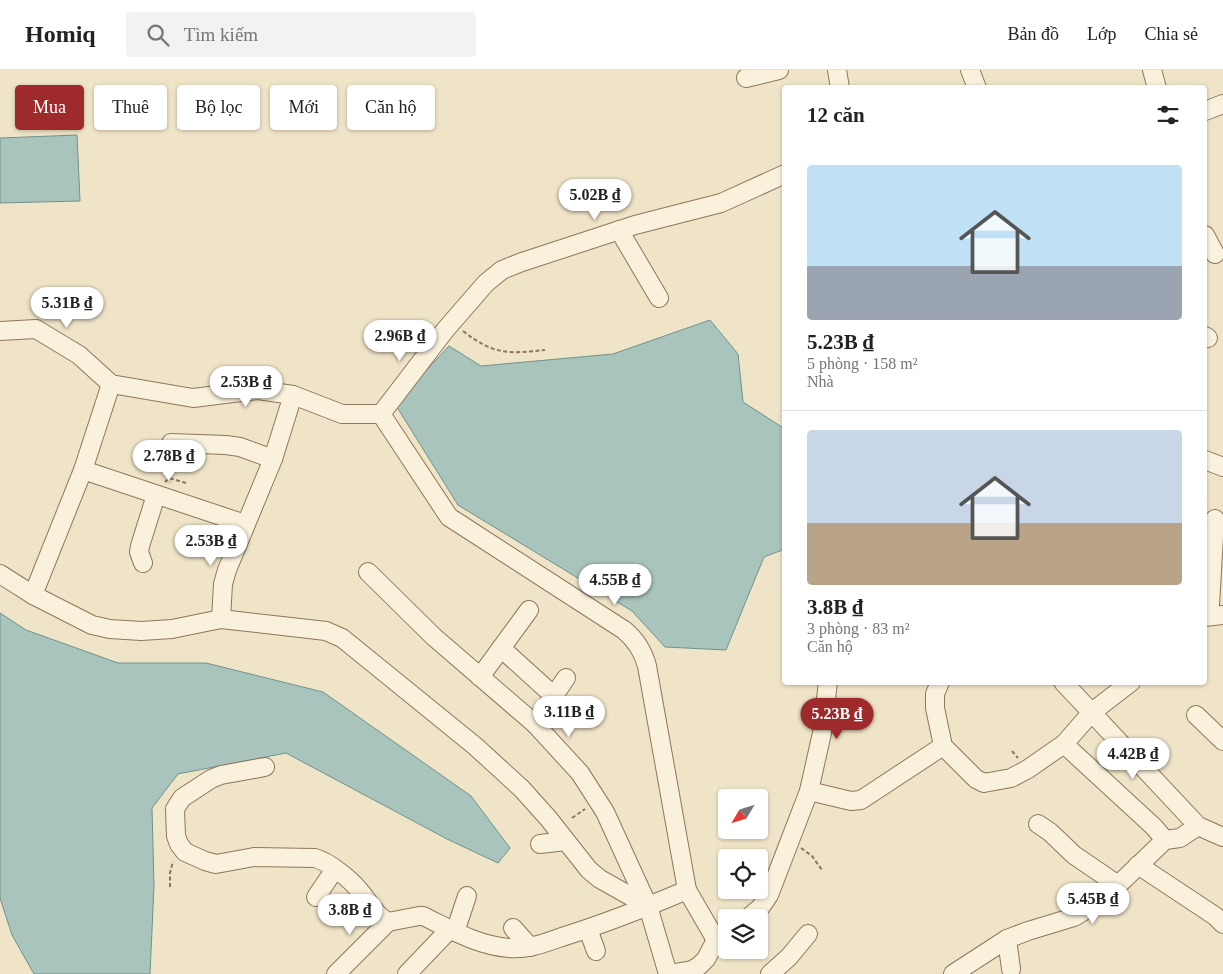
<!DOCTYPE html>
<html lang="vi">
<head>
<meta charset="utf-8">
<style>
  :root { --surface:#fff; --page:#f2f2f2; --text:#222; --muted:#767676; --line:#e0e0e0; --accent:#9e2a2b }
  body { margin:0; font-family:"Times New Roman",serif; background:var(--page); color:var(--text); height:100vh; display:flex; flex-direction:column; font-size:19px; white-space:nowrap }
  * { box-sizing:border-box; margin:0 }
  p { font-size:16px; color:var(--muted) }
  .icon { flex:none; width:28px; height:28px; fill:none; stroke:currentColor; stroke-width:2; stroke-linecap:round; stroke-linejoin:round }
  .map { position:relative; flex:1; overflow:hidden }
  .side { position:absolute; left:782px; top:15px; width:425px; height:600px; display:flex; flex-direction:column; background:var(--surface); border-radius:5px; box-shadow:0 1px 4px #0004 }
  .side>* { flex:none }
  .guide { position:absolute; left:15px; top:15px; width:475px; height:45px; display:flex; gap:10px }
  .needle { width:32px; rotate:232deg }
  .buttons { position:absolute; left:718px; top:719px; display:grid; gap:10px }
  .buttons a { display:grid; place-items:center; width:50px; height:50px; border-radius:5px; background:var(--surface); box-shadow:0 1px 4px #0004; font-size:25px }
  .price { position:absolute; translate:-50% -42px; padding:0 11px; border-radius:18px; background:#fff; color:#222; font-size:16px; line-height:32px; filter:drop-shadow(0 1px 2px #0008) }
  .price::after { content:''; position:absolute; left:50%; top:30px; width:15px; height:11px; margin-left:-8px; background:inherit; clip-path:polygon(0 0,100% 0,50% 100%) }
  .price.current { background:var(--accent); color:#fff }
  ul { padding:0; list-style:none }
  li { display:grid; align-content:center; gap:10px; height:265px; padding:0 25px }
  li+li { border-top:1px solid var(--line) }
  li span { display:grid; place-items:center; height:155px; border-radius:5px; color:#555 }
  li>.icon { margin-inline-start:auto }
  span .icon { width:90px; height:90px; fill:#fffc; stroke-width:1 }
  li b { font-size:21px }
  h2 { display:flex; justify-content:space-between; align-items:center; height:60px; padding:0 25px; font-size:21px }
  .tag { padding:0 18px; border-radius:5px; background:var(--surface); box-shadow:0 1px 4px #0004; font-size:18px; line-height:45px }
  .tag.current { background:var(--accent); color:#fff }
  header { display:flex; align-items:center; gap:30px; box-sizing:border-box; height:70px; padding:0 25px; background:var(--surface); border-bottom:1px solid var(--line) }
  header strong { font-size:24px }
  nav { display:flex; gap:28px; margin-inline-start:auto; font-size:18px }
  .search { width:350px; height:45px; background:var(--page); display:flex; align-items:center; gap:12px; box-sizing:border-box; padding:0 18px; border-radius:5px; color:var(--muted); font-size:19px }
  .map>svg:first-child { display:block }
</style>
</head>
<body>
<header>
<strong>Homiq</strong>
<div class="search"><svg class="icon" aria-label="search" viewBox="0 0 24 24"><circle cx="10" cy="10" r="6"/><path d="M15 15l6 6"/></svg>Tìm kiếm</div>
<nav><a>Bản đồ</a><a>Lớp</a><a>Chia sẻ</a></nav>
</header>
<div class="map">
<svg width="1223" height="904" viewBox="0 0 1223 904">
  <rect width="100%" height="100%" fill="#f0e4c8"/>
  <!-- water -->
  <g fill="#a9c4bc" stroke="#6f938a">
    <polygon points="77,65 80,131 0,133 0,68"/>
    <polygon points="710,250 738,284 743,332 785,359 785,479 764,487 726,580 665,577 632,541 458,435 395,334 449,276 481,296 613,284"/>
    <polygon points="0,543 26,560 118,593 206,593 323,622 471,726 510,778 498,793 447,769 286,683 178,704 152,738 154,816 150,904 34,904 12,865 0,828"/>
  </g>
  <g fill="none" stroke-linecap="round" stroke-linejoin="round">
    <!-- minor casing -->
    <g stroke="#8d765c" stroke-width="20">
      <g id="minor">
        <polyline points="837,0 840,18"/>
        <polyline points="970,0 977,18"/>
        <polyline points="1152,0 1157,18"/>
        <polyline points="746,8 779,0"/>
        <polyline points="1205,41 1223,34"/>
        <polyline points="619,160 659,228"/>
        <polyline points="1205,165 1215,184"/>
        <polyline points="0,261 36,259 79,285 111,314 193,328 258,320 293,325 342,344 381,344"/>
        <polyline points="1205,266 1208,268"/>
        <path d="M 381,344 L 449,447 L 624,560 C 636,570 643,581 647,596 L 687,820 L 716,870"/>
        <polyline points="381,344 446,259 486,213 502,200 522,192 635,155 721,133 785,104"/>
        <polyline points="171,373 226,375 240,377 273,389"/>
        <polyline points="1205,390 1223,397"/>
        <polyline points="83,400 245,454"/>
        <polyline points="143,493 139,482 140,476 156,425"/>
        <polyline points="368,502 434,567 535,654 580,703 605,742 648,836 668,904"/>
        <polyline points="0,504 33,525 92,555 110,559 141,561 172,559 221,549 326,561 342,568 475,676 522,719 548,748 589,800 600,809 648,836"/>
        <polyline points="33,525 83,400 111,314"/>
        <polyline points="1205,545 1210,535 1215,449"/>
        <polyline points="1205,547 1223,545"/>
        <polyline points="221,549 223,514 227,500 273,389 293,325"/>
        <polyline points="501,578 554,626"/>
        <polyline points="480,607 529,540"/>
        <polyline points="940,612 935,624 935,638 943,676 976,709 984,713 1011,708 1028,699 1064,674 1092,642 1131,612"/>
        <polyline points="1063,612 1198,756 1223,767"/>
        <polyline points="1196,645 1223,671"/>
        <polyline points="535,654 566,608"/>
        <polyline points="1064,674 1154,757 1165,770"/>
        <path d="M 265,697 L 221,705 L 211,709 L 182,728 L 175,739 L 176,766 L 179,774 L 185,782 L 205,791 L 216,794 L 254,787 L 315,788 C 329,792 350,809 359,820 C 368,830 375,846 388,852"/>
        <polyline points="809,721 851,731 861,730 943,676"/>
        <polyline points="1038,754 1050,762 1074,785 1118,815"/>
        <polyline points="540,774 566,771"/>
        <polyline points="1138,795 1215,846 1223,854"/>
        <polyline points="316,827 335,799"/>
        <polyline points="748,848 760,838 769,825 809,721 822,663 828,612"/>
        <polyline points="513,858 530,877"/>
        <polyline points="588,859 596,881"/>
        <polyline points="455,862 467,826"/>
        <polyline points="1007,869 1011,899"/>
        <path d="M 336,904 L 388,852 L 419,846 L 423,846 C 450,859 478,876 509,878 C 528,880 547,872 565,866 C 606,853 647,837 687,820"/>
        <polyline points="407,904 450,859"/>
        <polyline points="669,904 692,900 699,896 706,889 716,870 726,863"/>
        <polyline points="770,904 789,887 808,864"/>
        <polyline points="953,904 1007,869 1028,861 1074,847 1092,836 1118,815 1165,770 1180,768 1198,756"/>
      </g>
    </g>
    <!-- path -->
    <g stroke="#8d765c" stroke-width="2" stroke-dasharray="4 2.5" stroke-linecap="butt">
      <path d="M 463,261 C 494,285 508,284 545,280"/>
      <polyline points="165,412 169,408 186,413"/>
      <polyline points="1012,681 1018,688"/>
      <polyline points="572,748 585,739"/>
      <polyline points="801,778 812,786 822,800"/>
      <polyline points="170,817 170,803 173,791"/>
    </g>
    <!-- minor -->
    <use href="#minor" stroke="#faf1dc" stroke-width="18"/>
  </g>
</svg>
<div class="buttons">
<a><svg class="needle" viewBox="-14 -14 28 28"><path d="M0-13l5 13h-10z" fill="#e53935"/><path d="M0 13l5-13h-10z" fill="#767676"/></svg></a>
<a><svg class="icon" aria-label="locate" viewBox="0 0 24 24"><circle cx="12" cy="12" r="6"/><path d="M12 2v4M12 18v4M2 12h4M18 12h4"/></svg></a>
<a><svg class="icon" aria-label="layers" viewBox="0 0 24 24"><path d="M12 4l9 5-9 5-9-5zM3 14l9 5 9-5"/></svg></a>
</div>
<b class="price" style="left:595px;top:151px">5.02B ₫</b>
<b class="price" style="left:67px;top:259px">5.31B ₫</b>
<b class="price" style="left:400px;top:292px">2.96B ₫</b>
<b class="price" style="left:246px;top:338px">2.53B ₫</b>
<b class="price" style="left:169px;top:412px">2.78B ₫</b>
<b class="price" style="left:211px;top:497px">2.53B ₫</b>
<b class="price" style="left:615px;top:536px">4.55B ₫</b>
<b class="price" style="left:569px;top:668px">3.11B ₫</b>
<b class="price current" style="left:837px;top:670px">5.23B ₫</b>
<b class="price" style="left:1133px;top:710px">4.42B ₫</b>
<b class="price" style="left:1093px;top:855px">5.45B ₫</b>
<b class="price" style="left:350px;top:866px">3.8B ₫</b>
<div class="guide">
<a class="tag current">Mua</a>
<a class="tag">Thuê</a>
<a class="tag">Bộ lọc</a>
<a class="tag">Mới</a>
<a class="tag">Căn hộ</a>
</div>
<section class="side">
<h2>12 căn<svg class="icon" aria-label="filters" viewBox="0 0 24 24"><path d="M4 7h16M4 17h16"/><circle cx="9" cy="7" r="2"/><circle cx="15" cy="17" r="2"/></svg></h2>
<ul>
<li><span style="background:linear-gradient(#bfe0f5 65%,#9aa5b1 0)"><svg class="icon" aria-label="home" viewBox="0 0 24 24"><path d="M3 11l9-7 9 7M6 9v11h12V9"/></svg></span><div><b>5.23B ₫</b><p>5 phòng · 158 m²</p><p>Nhà</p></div></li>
<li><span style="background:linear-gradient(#c9d6e8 60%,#b9a48a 0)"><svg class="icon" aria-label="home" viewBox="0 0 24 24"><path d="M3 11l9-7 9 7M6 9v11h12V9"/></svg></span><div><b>3.8B ₫</b><p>3 phòng · 83 m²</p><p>Căn hộ</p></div></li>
</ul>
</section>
</div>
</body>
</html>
